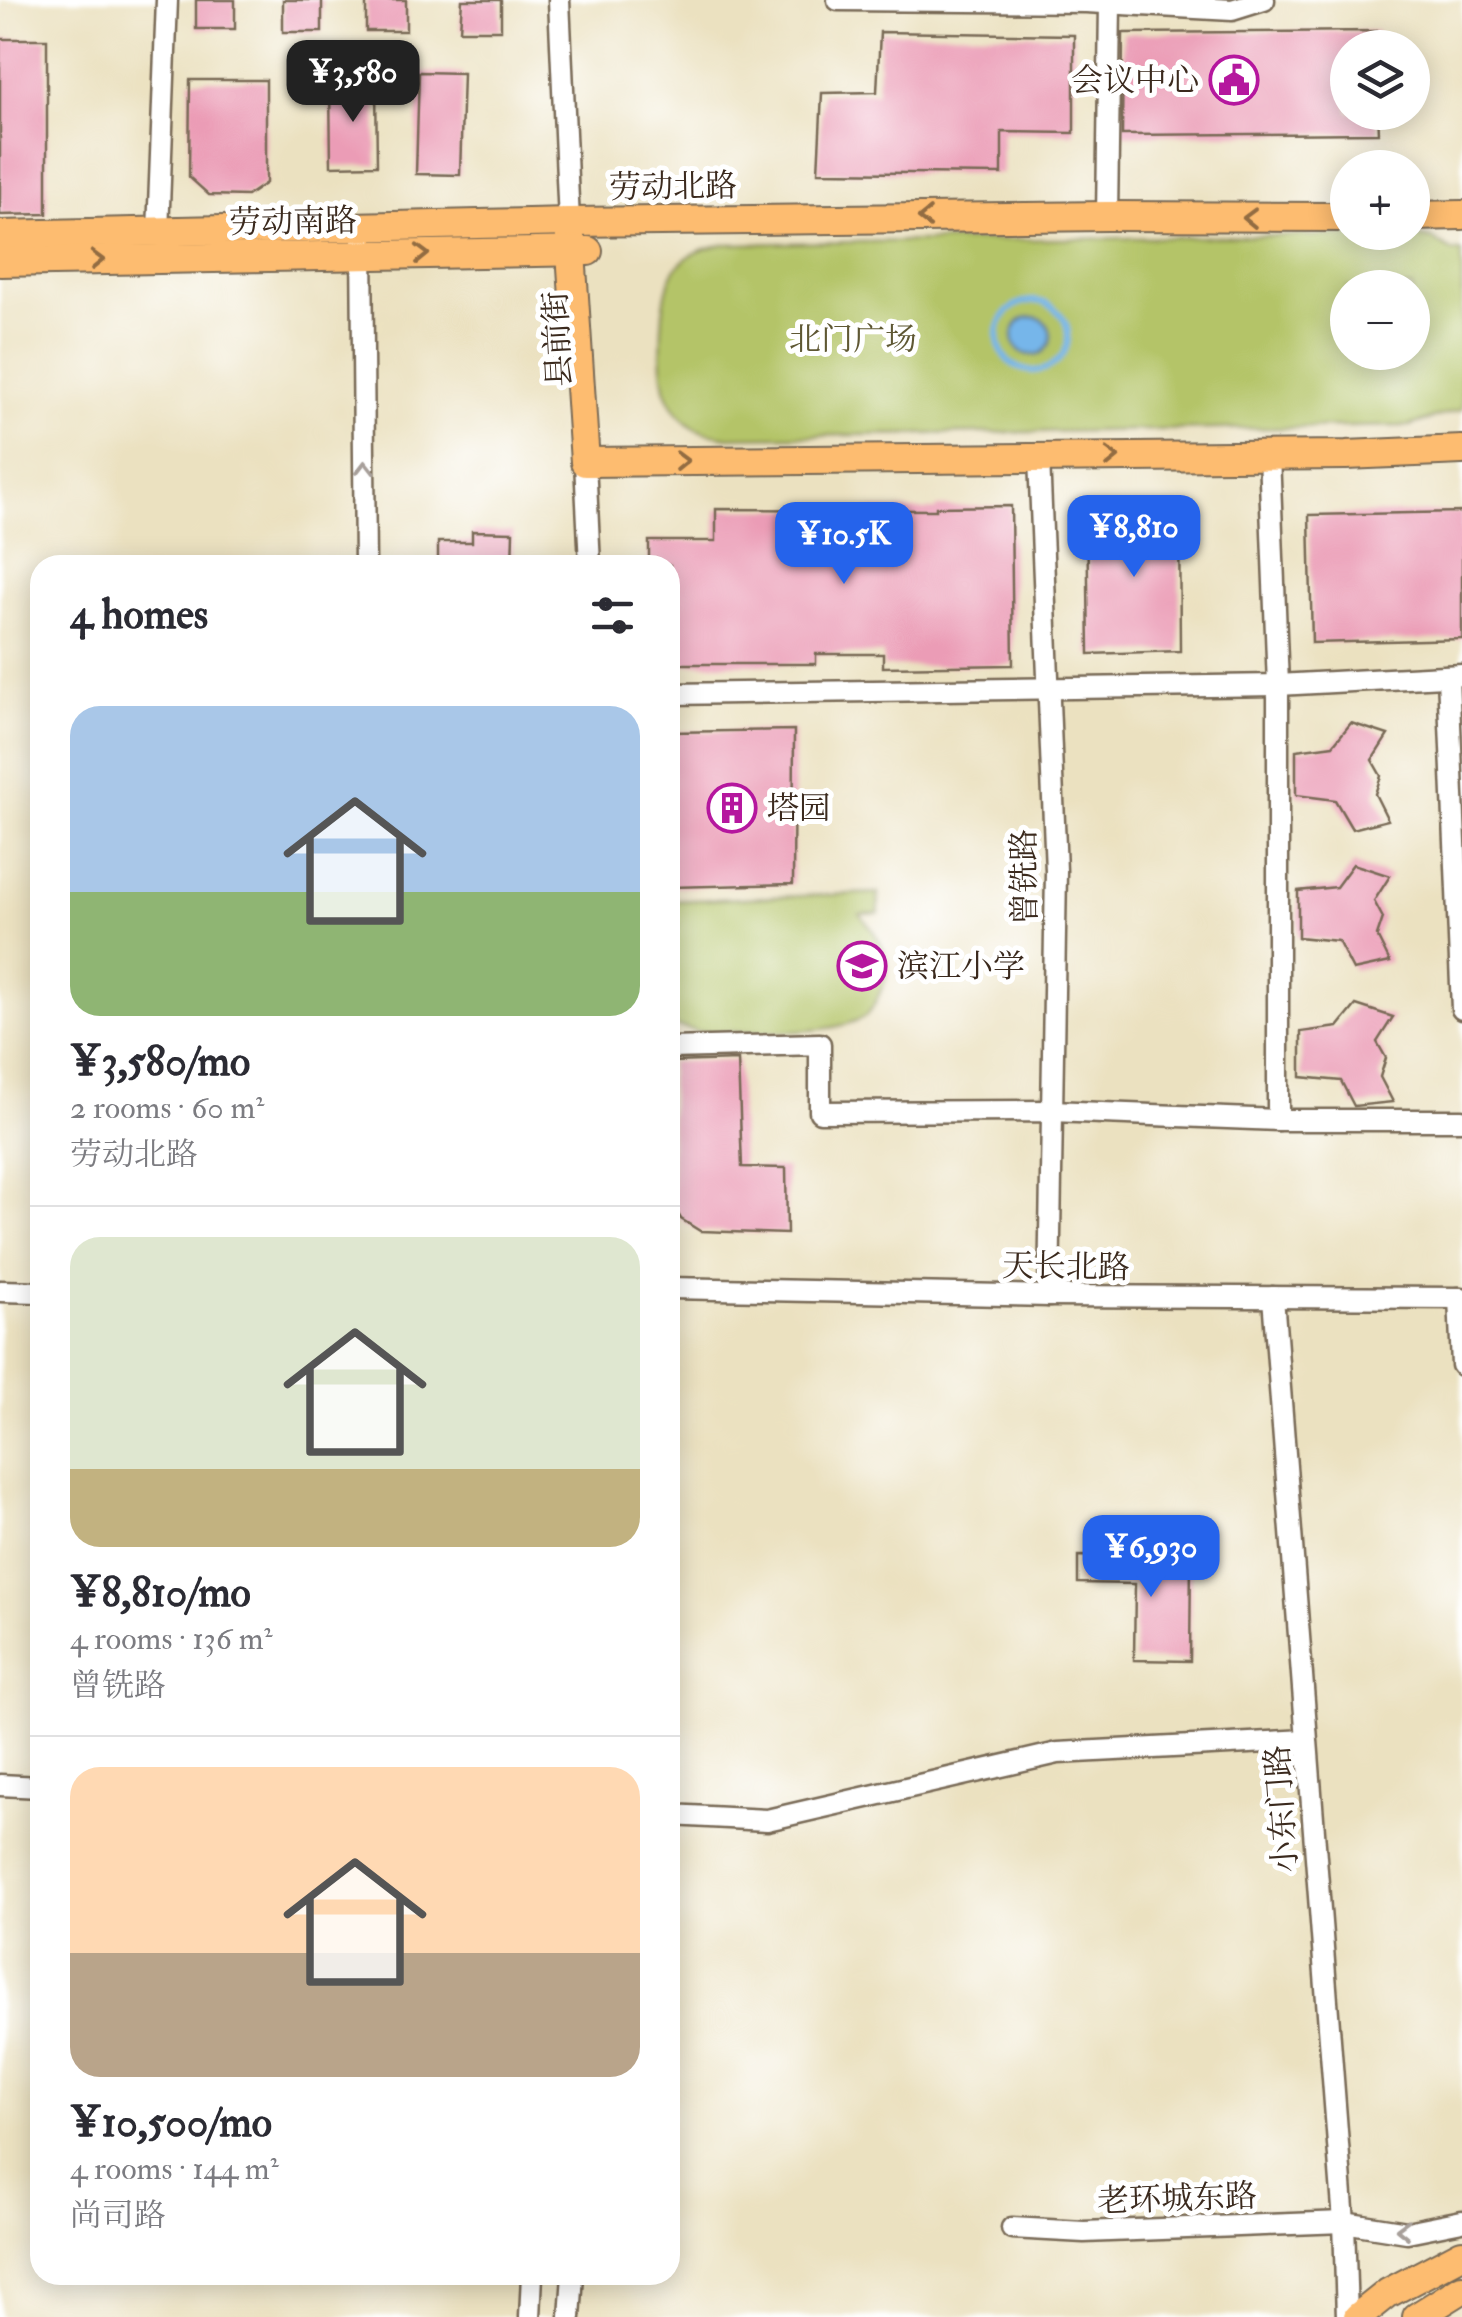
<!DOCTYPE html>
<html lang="en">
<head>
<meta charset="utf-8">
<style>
  :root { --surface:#fff; --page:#f2f2f3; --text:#2b2b33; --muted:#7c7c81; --line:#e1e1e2; --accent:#2563eb }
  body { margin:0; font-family:"IM FELL Double Pica","Noto Serif SC",serif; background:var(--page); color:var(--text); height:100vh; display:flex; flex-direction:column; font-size:38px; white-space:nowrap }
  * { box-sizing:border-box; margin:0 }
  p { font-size:32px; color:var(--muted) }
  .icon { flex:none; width:55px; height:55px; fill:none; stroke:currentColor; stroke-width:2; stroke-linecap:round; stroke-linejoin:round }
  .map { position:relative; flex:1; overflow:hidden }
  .details { position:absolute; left:30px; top:555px; width:650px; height:1730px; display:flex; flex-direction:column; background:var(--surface); border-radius:30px; box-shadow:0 5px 25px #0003 }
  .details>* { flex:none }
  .controls { position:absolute; left:1330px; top:30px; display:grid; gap:20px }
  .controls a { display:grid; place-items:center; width:100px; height:100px; border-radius:50%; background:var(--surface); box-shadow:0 5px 25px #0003; font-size:50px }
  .price { position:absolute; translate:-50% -85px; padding:0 22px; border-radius:20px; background:var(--accent); color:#fff; font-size:32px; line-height:65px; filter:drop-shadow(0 2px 5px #0008) }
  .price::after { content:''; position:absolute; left:50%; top:60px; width:30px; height:22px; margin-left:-15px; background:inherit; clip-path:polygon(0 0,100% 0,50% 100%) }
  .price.selected { background:#222; color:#fff }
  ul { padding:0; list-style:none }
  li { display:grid; align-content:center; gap:20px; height:530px; padding:0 40px }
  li+li { border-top:2px solid var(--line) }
  li span { display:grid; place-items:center; height:310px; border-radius:30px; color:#555 }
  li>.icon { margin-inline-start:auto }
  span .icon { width:180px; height:180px; fill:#fffc; stroke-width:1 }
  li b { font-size:42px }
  h2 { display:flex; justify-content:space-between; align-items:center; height:120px; padding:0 40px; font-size:42px }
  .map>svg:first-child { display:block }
</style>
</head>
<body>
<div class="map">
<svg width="1462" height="2317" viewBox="0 0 1462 2317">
  <rect width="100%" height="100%" fill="#fff"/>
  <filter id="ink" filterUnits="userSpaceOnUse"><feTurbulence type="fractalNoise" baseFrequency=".01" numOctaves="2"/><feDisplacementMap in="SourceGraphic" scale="20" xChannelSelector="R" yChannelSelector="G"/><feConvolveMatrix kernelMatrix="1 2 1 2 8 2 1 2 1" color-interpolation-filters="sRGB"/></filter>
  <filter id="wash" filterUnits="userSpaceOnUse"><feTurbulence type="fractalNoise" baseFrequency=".0048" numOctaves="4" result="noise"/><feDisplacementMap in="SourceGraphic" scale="40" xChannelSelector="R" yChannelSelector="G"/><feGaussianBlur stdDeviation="2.25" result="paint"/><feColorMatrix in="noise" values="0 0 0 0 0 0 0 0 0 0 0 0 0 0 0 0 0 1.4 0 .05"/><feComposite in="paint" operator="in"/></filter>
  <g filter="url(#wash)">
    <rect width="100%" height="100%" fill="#ebe1c0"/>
    <!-- green -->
    <g fill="#b4c467" stroke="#787742" stroke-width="2.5" fill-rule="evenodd">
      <path d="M 1405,234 L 1432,239 L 1453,252 L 1462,252 L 1462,409 L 1409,426 L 728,437 C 712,434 697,433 685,421 C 677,413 668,399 665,388 C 659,361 659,289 677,267 C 690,252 706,248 724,244 ZM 1348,288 L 1412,288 L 1412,352 L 1348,352 Z"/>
      <path d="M 878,893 L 879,913 L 860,914 C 879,937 897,961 881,990 C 877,999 872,1011 865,1016 C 833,1038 738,1031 696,1031 L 675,1026 C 668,1002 663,945 678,925 L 670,925 L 670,901 Z"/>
    </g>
    <!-- water -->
    <circle fill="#76b6ea" stroke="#587084" stroke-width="2.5" cx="1032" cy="336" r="19"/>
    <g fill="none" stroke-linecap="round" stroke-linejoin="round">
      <!-- stream -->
      <circle stroke="#76b6ea" stroke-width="6" cx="1033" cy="336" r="35"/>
    </g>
    <g id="blocks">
      <!-- building -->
      <g fill="#eb9cb6">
        <rect x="196" y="0" width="39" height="29"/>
        <rect x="283" y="0" width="39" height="32"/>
        <rect x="366" y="0" width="40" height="31"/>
        <polygon points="462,0 501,0 501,30 460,30"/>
        <polygon points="1377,31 1377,48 1348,48 1348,112 1377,112 1378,133 1122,135 1123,33"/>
        <polygon points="880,32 1074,35 1074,133 1002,132 1002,174 818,172 822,93 877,92"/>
        <polygon points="0,39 47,39 47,214 0,215"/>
        <polygon points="419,72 463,73 460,175 416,174"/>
        <polygon points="190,80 266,80 266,183 247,196 209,195 189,177"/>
        <polygon points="330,84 376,84 377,165 331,166"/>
        <polygon points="1011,506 1013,665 883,667 883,654 816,654 816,664 670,664 670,565 649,565 649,541 716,541 716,509 936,510 936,507"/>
        <polygon points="1179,508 1180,651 1089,654 1087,509"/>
        <polygon points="1462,512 1462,639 1312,643 1309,515"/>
        <polygon points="472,531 513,532 512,565 438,565 438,542 472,542"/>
        <polygon points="1351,723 1388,735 1372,760 1381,776 1375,794 1388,820 1352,829 1335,800 1296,795 1296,750 1333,745"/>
        <polygon points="794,730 793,884 670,887 670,732"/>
        <polygon points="1353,864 1390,876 1374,901 1383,918 1377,936 1390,962 1353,970 1338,941 1298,937 1298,891 1336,887"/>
        <polygon points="1356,1005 1393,1017 1377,1042 1386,1058 1380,1077 1393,1102 1354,1106 1341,1081 1301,1077 1301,1032 1338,1027"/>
        <polygon points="738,1060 742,1167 786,1168 787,1234 700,1231 681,1219 672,1204 670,1062"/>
        <polygon points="1078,1556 1191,1557 1190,1661 1134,1660 1135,1584 1078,1583"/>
      </g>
    </g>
  </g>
  <g filter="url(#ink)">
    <use href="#blocks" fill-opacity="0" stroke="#796a57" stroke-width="2.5"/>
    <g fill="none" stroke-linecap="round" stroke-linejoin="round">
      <!-- minor casing -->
      <g stroke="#796a57" stroke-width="25">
        <g id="minor">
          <polyline points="559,0 569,222"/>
          <polyline points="838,0 1086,2 1232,10 1264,0"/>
          <polyline points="1107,216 1110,4"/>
          <polyline points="158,232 167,0"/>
          <polyline points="362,242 365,565"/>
          <polyline points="1269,455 1278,685 1278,1120"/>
          <polyline points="1039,458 1056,871 1049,1296"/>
          <polyline points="585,462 590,565"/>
          <polyline points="1448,676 1462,1009"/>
          <polyline points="670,694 1278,685 1462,675"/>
          <polyline points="670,1048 820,1044 820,1112 1052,1111 1278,1120 1462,1120"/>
          <polyline points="670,1288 1049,1296 1462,1298"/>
          <polyline points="0,1291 40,1292"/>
          <polyline points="1273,1297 1344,2222 1347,2317"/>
          <polyline points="1459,1298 1462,1365"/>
          <polyline points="0,1785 40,1787"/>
          <polyline points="670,1815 767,1820 1058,1753 1306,1740"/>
          <polyline points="1012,2228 1084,2232 1344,2222 1407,2232 1462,2221"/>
          <polyline points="530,2317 532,2275"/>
          <polyline points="570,2317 573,2275"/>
        </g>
      </g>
      <!-- major casing -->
      <g stroke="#796a57" stroke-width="32">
        <g id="major">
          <polyline points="1412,216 1462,215"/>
          <polyline points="569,222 585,462 1346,455 1462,450"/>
          <polyline points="0,235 569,222 1107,216 1348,217"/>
          <polyline points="0,262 588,251"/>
          <polyline points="1358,2317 1388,2293 1462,2254"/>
          <polyline points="1417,2317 1462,2289"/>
        </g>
      </g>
      <!-- minor -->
      <use href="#minor" stroke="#fff" stroke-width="20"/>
      <!-- major -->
      <use href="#major" stroke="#fdbc6f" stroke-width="28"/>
    </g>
    <!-- one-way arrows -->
    <defs><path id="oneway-chevron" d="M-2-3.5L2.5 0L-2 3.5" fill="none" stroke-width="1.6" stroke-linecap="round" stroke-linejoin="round" transform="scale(2.5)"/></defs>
    <g stroke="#926c42">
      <use href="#oneway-chevron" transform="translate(925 218) rotate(179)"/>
      <use href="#oneway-chevron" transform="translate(1250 218) rotate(-179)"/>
      <use href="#oneway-chevron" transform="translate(422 254) rotate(-1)"/>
      <use href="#oneway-chevron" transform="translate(97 260) rotate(-1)"/>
      <use href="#oneway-chevron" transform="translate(1112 457) rotate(-1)"/>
      <use href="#oneway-chevron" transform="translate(682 461) rotate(-1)"/>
    </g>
    <g stroke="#a79f9a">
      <use href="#oneway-chevron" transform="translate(365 468) rotate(-90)"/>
      <use href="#oneway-chevron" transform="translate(1403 2229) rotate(-179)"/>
    </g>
  </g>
  <!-- icons -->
  <defs>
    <g id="civic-ring" transform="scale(2.5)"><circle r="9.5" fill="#fff" stroke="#b5179e" stroke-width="1.5"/><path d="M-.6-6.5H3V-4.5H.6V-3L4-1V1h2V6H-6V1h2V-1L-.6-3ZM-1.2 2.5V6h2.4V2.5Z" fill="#b5179e"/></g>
    <g id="building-ring" transform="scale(2.5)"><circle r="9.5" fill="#fff" stroke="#b5179e" stroke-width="1.5"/><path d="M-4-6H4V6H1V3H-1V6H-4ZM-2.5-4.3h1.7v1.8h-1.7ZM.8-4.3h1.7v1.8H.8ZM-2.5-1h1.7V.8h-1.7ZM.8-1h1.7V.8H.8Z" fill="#b5179e"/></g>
    <g id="school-ring" transform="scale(2.5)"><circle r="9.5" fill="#fff" stroke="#b5179e" stroke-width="1.5"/><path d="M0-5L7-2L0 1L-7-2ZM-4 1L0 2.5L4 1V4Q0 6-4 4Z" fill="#b5179e"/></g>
  </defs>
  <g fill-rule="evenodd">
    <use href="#civic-ring" x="1234" y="80"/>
    <use href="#building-ring" x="732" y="808"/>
    <use href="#school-ring" x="862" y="966"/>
  </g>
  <g text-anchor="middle" stroke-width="10" stroke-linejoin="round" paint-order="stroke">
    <!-- poi labels -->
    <g font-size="32" fill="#3b2a1e" stroke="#fff" text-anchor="start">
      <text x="1199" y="91" text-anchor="end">会议中心</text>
      <text x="767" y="819">塔园</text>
      <text x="897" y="977">滨江小学</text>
    </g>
    <!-- street labels -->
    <g font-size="32" fill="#3b2a1e" stroke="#fff">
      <text transform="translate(673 186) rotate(-1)" y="11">劳动北路</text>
      <text transform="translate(293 221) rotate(-1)" y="11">劳动南路</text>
      <text transform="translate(557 339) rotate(-93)" y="11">县前街</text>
      <text transform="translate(1024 877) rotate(-91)" y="11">曾铣路</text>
      <text transform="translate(1066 1266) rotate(1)" y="11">天长北路</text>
      <text transform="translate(1281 1809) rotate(-94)" y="11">小东门路</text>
      <text transform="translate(1177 2198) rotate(-2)" y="11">老环城东路</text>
    </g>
    <!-- park labels -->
    <g font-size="32" fill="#5f5834" stroke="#fff">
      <text x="853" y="350">北门广场</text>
    </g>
  </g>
</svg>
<div class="controls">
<a><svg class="icon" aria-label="layers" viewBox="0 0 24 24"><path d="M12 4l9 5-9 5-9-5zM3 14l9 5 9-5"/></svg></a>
<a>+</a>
<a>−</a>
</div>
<b class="price selected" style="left:353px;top:125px">¥3,580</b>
<b class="price" style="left:1134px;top:580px">¥8,810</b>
<b class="price" style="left:844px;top:587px">¥10.5K</b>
<b class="price" style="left:1151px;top:1600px">¥6,930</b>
<section class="details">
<h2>4 homes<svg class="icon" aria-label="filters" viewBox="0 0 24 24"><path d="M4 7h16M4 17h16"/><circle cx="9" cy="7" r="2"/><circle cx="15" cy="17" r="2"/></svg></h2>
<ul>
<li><span style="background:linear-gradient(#a9c7e8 60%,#8fb573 0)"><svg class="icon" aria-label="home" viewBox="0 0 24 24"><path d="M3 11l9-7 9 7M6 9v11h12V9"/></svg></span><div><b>¥3,580/mo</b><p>2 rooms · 60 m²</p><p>劳动北路</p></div></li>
<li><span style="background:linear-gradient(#dfe7d0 75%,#c2b280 0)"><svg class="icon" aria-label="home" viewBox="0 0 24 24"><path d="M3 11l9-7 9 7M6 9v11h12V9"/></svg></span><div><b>¥8,810/mo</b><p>4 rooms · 136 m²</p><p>曾铣路</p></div></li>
<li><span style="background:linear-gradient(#ffd9b3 60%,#b9a48a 0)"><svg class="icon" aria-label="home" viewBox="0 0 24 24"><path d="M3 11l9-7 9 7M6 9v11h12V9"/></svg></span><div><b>¥10,500/mo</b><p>4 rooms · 144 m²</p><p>尚司路</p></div></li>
</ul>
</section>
</div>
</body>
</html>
